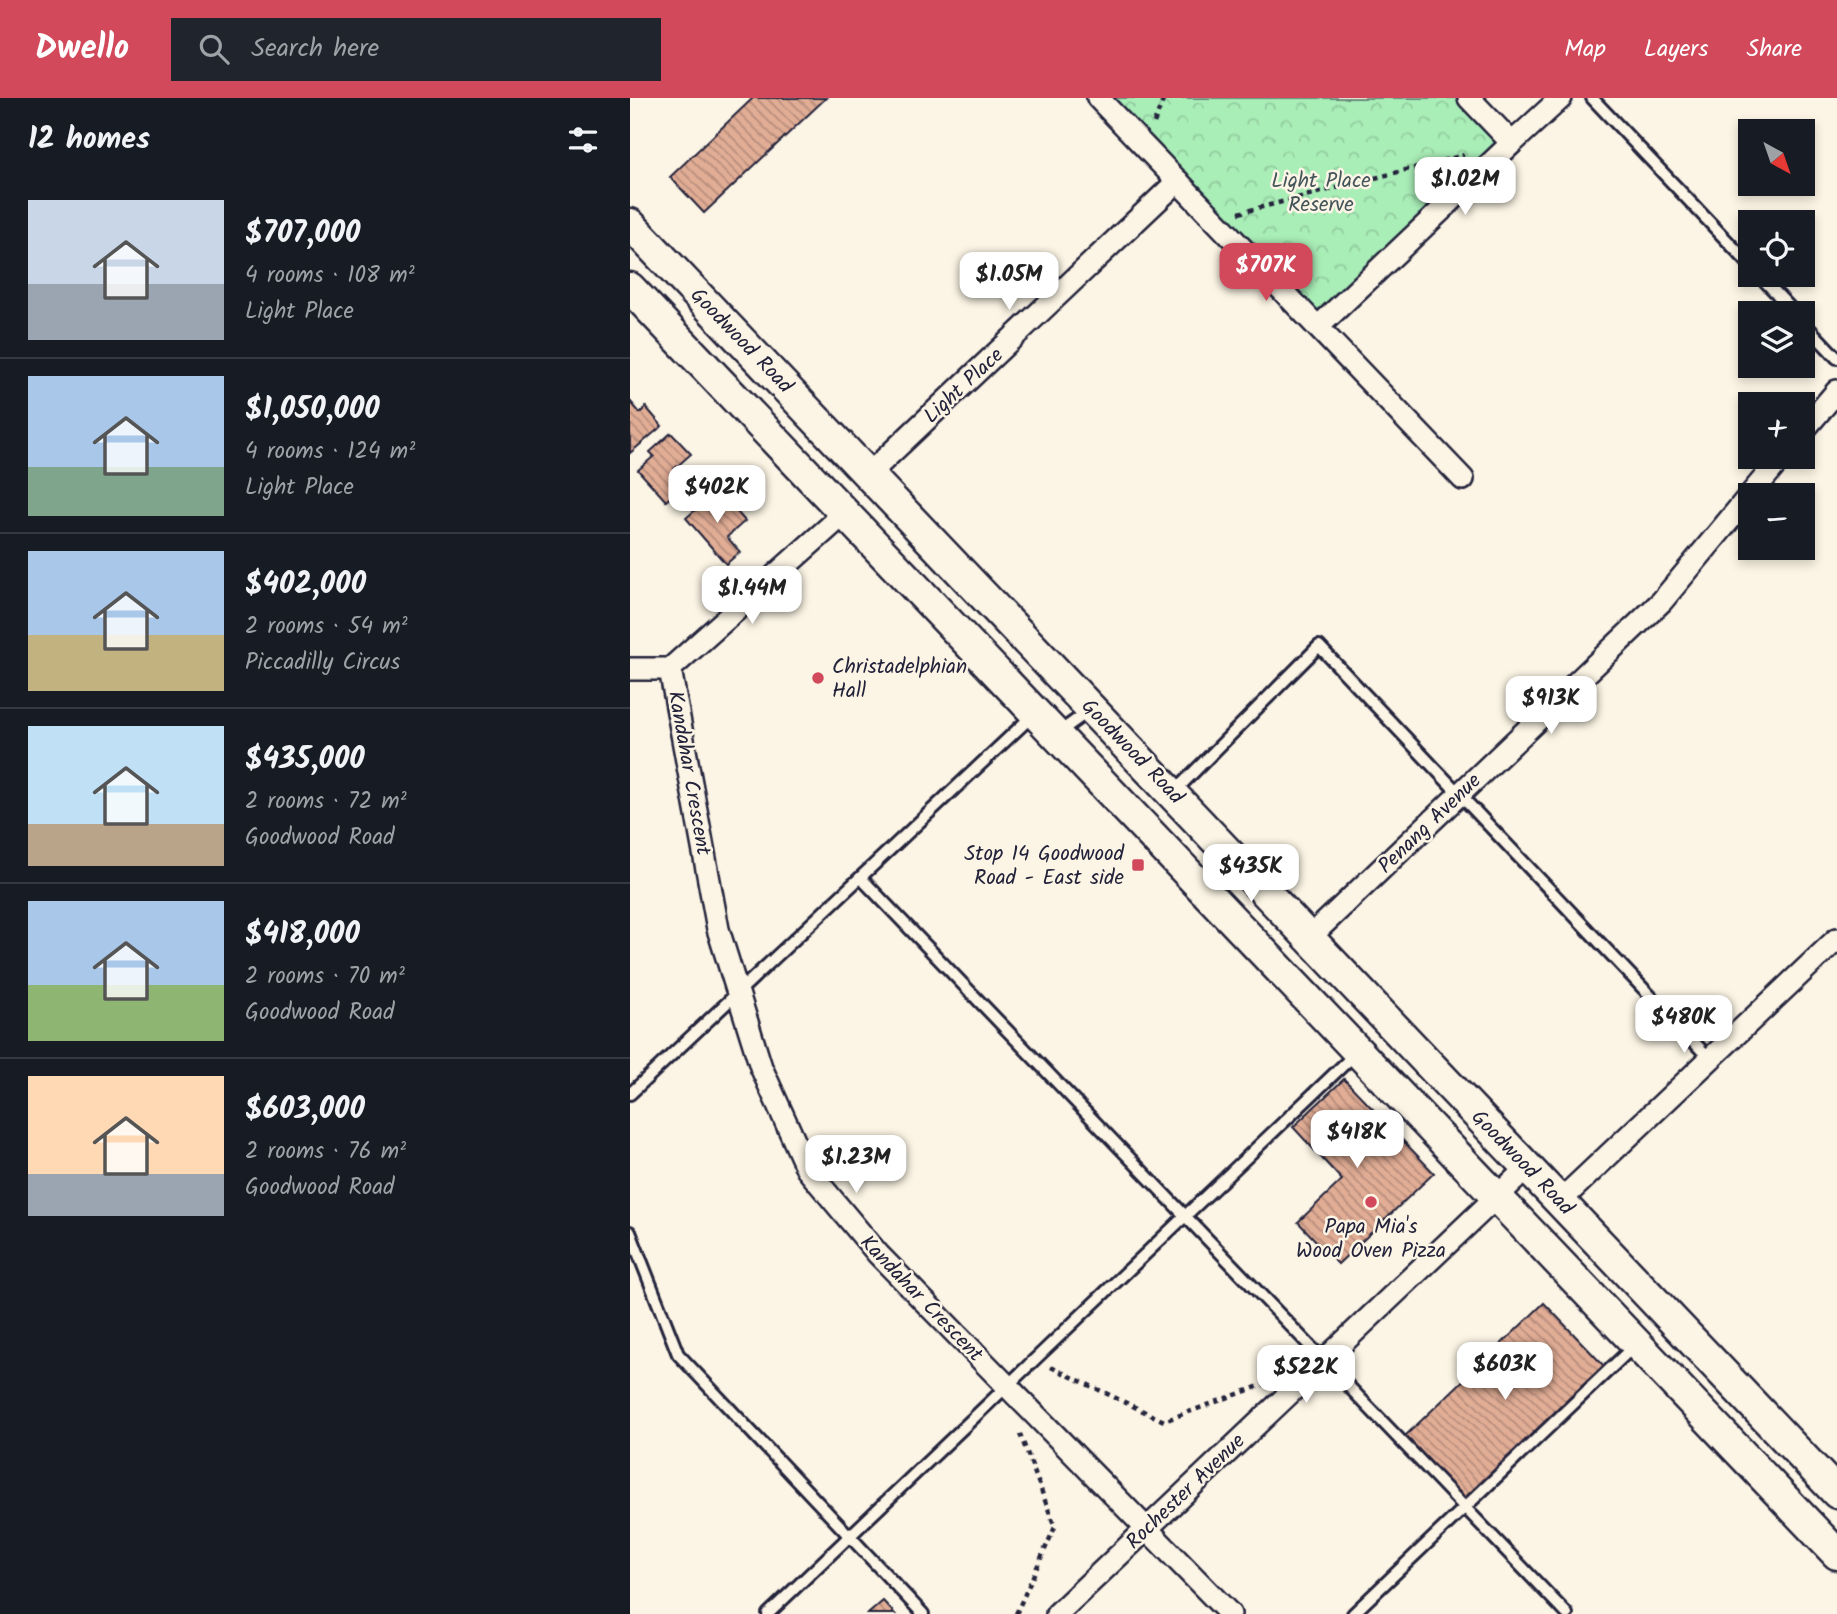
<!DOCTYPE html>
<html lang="en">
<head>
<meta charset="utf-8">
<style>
  :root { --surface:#171b24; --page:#20242c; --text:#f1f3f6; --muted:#9ea1a6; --line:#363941; --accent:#d1495b }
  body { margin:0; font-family:Kalam,sans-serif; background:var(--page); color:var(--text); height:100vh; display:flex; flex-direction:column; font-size:26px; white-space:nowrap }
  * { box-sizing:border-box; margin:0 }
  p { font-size:23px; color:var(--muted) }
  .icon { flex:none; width:38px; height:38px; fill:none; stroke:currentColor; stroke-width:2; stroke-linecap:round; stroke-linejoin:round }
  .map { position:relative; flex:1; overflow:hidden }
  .sheet { display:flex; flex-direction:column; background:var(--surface); width:630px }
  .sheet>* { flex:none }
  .needle { width:46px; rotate:140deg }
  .controls { position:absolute; left:1108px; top:21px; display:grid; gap:14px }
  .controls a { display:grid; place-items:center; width:77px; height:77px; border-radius:0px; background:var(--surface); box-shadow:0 4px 10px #0003; font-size:35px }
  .price { position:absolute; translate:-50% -60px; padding:0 16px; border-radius:14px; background:#fff; color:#222; font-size:23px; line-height:46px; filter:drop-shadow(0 2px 4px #0008) }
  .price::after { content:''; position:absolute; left:50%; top:42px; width:21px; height:16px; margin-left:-10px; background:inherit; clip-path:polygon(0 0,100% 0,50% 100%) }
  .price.current { background:var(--accent); color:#fff }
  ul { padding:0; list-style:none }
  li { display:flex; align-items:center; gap:21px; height:175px; padding:0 28px }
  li+li { border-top:2px solid var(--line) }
  li span { display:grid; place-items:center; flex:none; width:196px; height:140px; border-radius:0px; color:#555 }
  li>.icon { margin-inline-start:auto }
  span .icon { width:84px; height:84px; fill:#fffc; stroke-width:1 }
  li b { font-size:30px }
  h2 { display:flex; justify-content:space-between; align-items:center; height:84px; padding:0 28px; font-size:30px }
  header { display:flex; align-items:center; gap:42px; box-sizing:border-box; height:98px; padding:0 35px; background:var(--accent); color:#fff }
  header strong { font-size:33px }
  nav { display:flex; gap:38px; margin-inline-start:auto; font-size:24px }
  .search { width:490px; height:63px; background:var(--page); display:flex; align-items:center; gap:18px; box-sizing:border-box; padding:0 24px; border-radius:0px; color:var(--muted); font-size:26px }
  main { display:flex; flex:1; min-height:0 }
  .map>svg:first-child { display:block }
</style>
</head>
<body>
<header>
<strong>Dwello</strong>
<div class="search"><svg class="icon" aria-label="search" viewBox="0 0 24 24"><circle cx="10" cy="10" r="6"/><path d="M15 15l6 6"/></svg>Search here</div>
<nav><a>Map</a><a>Layers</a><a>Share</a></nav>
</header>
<main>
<section class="sheet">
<h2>12 homes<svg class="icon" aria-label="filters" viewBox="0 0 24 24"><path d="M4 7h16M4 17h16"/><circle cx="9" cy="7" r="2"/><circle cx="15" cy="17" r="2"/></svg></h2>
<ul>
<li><span style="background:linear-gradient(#c9d6e8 60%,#9aa5b1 0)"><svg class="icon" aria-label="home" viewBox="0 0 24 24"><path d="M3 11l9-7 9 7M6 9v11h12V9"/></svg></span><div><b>$707,000</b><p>4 rooms · 108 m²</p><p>Light Place</p></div></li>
<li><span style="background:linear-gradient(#a9c7e8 65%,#7fa58c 0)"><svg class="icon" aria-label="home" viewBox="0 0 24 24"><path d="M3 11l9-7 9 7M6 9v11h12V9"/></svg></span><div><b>$1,050,000</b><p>4 rooms · 124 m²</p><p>Light Place</p></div></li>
<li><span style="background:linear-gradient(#a9c7e8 60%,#c2b280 0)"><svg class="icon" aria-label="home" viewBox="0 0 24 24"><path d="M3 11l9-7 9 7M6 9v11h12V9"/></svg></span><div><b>$402,000</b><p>2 rooms · 54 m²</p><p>Piccadilly Circus</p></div></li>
<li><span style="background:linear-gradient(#bfe0f5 70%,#b9a48a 0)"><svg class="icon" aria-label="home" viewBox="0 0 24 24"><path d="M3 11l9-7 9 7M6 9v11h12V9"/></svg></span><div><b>$435,000</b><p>2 rooms · 72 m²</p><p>Goodwood Road</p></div></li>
<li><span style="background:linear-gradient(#a9c7e8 60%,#8fb573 0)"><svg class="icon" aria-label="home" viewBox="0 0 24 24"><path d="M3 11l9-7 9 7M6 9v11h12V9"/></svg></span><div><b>$418,000</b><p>2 rooms · 70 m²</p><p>Goodwood Road</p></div></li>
<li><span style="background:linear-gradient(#ffd9b3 70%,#9aa5b1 0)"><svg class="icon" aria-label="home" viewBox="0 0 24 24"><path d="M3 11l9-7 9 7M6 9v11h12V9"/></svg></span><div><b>$603,000</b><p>2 rooms · 76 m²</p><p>Goodwood Road</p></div></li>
</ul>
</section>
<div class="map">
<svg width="1207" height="1516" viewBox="0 0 1207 1516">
  <defs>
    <pattern id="park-crowns" width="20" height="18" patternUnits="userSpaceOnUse" patternTransform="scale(1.75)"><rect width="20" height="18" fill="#a9edb7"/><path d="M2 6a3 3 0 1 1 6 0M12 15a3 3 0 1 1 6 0" fill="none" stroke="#91cb9e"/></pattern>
    <pattern id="building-back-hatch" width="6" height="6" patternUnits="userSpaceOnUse" patternTransform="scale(1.75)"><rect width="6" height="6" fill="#e1ad95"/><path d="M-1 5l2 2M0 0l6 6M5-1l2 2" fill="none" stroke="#b68c7b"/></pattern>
  </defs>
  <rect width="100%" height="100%" fill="#fcf5e5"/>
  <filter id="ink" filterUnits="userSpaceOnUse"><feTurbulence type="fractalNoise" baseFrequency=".0143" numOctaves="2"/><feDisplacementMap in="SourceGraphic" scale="14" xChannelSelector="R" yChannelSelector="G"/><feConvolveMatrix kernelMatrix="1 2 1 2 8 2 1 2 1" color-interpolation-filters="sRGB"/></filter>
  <g filter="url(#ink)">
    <!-- park -->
    <polygon fill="url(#park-crowns)" stroke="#668879" stroke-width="2" points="468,0 839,0 882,45 688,229"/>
    <!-- building -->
    <g fill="url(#building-back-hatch)" stroke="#22223b" stroke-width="2">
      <polygon points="123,0 196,0 74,115 40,79"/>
      <polygon points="0,303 10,315 16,309 32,328 0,355"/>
      <polygon points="41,335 61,356 44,371 56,385 36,403 8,372 24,358 20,354"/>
      <polygon points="88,392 115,423 97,439 110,454 96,466 56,420"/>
      <polygon points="714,981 804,1075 708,1166 668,1124 712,1082 663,1029"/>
      <polygon points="914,1205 975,1269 835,1402 774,1339"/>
      <polygon points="253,1503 265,1516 238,1516"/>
    </g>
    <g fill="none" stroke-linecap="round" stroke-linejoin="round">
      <!-- service casing -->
      <g stroke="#22223b" stroke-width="16">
        <g id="service">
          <polyline points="962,0 1120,167"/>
          <polyline points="1129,177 1165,215"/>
          <polyline points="1172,223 1207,260"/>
          <polyline points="428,635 460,612"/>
          <polyline points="543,695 689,548 1080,961"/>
          <polyline points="231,780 937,1516"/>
          <polyline points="0,996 403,617"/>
          <polyline points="0,1134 48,1256 293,1516"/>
          <polyline points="138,1516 726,955"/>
          <polyline points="723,1516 1004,1248"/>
        </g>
      </g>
      <!-- minor casing -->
      <g stroke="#22223b" stroke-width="26">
        <g id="minor">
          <polyline points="468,0 833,381"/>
          <polyline points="882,45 931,0"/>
          <polyline points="688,229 882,45 839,0"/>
          <polyline points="1172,334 1207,293"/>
          <polyline points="240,375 548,83"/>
          <polyline points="1120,397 1152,359"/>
          <polyline points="0,571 40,571 215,415"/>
          <polyline points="40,571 88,831 131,969 177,1071 248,1156 600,1516"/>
          <polyline points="680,839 1032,503 1120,397"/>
          <polyline points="930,1103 1207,841"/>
          <polyline points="427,1516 898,1069"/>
        </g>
      </g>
      <!-- secondary casing -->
      <g stroke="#22223b" stroke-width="35">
        <g id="secondary">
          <polyline points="0,126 1207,1395"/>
          <polyline points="0,190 1207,1456"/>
        </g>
      </g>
      <!-- path -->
      <g stroke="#22223b" stroke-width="4.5" stroke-dasharray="5 5" stroke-linecap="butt">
        <polyline points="524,25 534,0"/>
        <polyline points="609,115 834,57"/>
        <polyline points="421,1269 534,1323 635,1286"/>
        <polyline points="386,1516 425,1429 390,1336"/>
      </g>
      <!-- service -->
      <use href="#service" stroke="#fcf5e5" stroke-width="10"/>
      <!-- minor -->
      <use href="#minor" stroke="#fcf5e5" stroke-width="21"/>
      <!-- secondary -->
      <use href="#secondary" stroke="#fcf5e5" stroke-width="30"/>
    </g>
  </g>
  <!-- markers -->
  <g fill="#d1495b" stroke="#fcf5e5" stroke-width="2.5">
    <circle cx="188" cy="580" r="7"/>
    <rect x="501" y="760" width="14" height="14" rx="3.5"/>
    <circle cx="741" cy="1104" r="7"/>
  </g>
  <g text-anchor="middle" stroke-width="5" stroke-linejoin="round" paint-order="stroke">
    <!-- park labels -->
    <g font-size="21" fill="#44555a" stroke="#fcf5e5">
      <text x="691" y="89">Light Place<tspan x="691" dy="24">Reserve</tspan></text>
    </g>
    <!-- street labels -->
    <g font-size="21" fill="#22223b" stroke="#fcf5e5">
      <text transform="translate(112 242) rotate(46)" y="7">Goodwood Road</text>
      <text transform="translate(333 287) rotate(-43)" y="7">Light Place</text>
      <text transform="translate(503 653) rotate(46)" y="7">Goodwood Road</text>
      <text transform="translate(60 675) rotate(80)" y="7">Kandahar Crescent</text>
      <text transform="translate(799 725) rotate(-44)" y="7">Penang Avenue</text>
      <text transform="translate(893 1064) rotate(46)" y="7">Goodwood Road</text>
      <text transform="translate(292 1200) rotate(46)" y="7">Kandahar Crescent</text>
      <text transform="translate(555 1393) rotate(-44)" y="7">Rochester Avenue</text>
    </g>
    <!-- poi labels -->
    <g font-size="21" fill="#22223b" stroke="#fcf5e5" text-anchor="start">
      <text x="202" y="575">Christadelphian<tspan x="202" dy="24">Hall</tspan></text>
      <text x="494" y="762" text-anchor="end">Stop 14 Goodwood<tspan x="494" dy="24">Road - East side</tspan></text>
      <text x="741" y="1135" text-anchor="middle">Papa Mia's<tspan x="741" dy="24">Wood Oven Pizza</tspan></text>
    </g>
  </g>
</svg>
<div class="controls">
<a><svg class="needle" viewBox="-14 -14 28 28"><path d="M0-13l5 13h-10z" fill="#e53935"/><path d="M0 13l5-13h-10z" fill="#9ea1a6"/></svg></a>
<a><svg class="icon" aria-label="locate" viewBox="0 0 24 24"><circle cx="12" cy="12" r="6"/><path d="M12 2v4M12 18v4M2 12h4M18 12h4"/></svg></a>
<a><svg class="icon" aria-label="layers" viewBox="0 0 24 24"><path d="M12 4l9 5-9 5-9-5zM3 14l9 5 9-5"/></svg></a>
<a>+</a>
<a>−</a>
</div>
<b class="price" style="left:835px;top:119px">$1.02M</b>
<b class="price current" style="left:636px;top:205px">$707K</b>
<b class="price" style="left:379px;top:214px">$1.05M</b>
<b class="price" style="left:87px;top:427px">$402K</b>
<b class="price" style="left:122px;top:528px">$1.44M</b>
<b class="price" style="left:921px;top:638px">$913K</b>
<b class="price" style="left:621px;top:806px">$435K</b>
<b class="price" style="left:1054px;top:957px">$480K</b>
<b class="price" style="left:727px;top:1072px">$418K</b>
<b class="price" style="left:226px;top:1097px">$1.23M</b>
<b class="price" style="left:875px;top:1304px">$603K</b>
<b class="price" style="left:676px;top:1307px">$522K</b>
</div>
</main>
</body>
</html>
